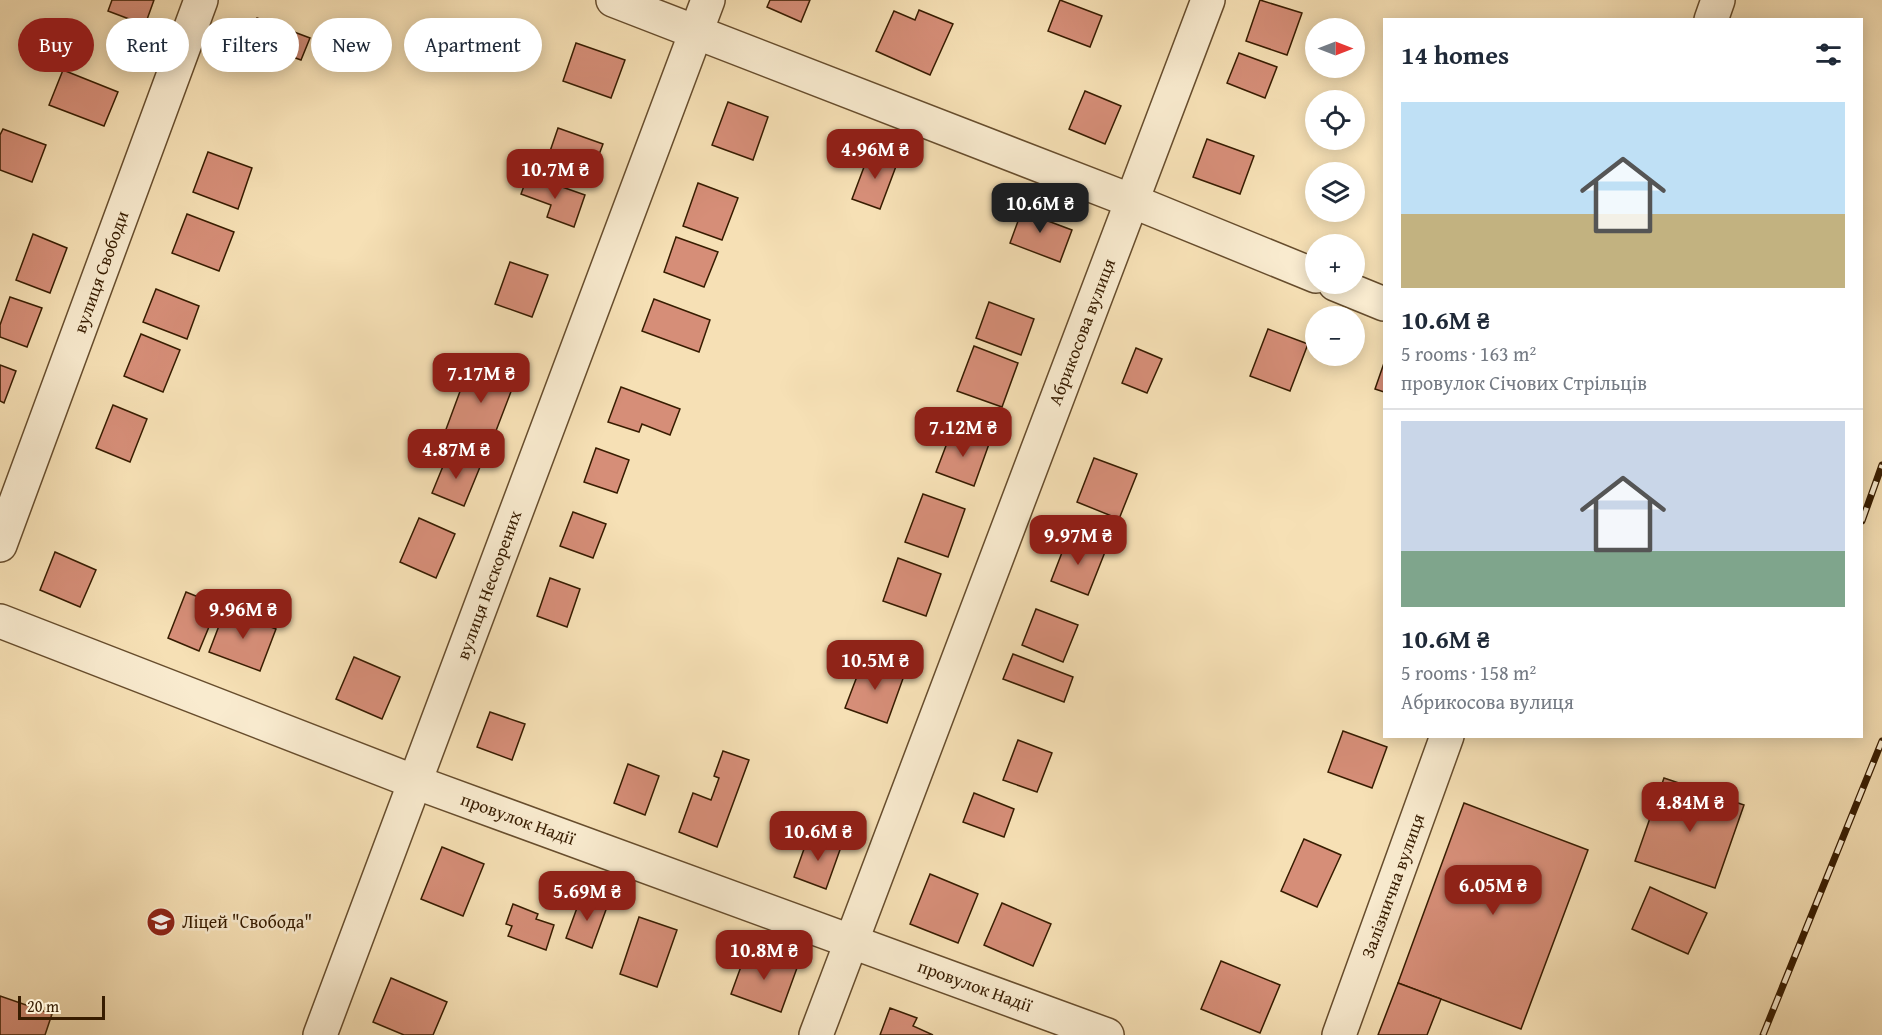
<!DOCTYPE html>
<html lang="en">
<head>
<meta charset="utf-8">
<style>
  :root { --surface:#fff; --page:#f6f6f7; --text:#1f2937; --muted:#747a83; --line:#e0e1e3; --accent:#8f2418 }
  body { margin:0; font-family:"Gentium Book Plus",serif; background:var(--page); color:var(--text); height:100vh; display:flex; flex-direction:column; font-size:22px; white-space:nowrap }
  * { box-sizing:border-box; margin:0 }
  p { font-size:20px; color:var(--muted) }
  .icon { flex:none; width:33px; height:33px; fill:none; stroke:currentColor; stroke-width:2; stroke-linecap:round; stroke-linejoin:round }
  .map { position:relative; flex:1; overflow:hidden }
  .details { position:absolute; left:1383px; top:18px; width:480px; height:720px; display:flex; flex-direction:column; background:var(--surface); border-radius:0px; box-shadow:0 3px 15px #0003 }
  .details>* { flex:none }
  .hud { position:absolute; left:18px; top:18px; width:570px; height:54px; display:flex; gap:12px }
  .needle { width:39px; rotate:90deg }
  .fabs { position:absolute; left:1305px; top:18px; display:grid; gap:12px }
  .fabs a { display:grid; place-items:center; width:60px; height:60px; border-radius:50%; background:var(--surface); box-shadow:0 3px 15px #0003; font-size:30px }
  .scale { position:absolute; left:18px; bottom:15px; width:87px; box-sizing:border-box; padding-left:6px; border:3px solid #371c00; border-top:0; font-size:16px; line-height:21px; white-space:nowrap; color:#371c00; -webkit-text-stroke:4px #f9ebcf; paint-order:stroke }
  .price { position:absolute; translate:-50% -51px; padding:0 14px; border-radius:12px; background:var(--accent); color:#fff; font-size:20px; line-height:39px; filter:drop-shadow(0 2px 3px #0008) }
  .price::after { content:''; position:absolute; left:50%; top:36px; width:18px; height:14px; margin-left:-9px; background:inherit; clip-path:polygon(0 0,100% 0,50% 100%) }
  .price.current { background:#222; color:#fff }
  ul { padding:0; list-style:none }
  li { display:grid; align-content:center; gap:12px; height:318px; padding:0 18px }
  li+li { border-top:2px solid var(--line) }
  li span { display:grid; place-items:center; height:186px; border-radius:0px; color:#555 }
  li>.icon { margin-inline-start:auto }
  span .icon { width:108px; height:108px; fill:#fffc; stroke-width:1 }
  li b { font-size:26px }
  h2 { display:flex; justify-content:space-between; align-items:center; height:72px; padding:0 18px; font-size:26px }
  .chip { padding:0 21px; border-radius:27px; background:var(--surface); box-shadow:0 3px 15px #0003; font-size:21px; line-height:54px }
  .chip.current { background:var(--accent); color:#fff }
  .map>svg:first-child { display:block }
</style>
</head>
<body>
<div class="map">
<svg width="1882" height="1035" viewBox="0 0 1882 1035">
  <rect width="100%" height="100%" fill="#f6e0b5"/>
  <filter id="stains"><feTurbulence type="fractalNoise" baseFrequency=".00333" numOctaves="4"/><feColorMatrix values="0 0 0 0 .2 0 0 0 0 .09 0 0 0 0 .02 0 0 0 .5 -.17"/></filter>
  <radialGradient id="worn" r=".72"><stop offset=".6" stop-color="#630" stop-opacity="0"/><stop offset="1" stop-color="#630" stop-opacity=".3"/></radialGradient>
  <!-- building -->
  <g fill="#d68e78" stroke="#371c00" stroke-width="1.5">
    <polygon points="112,0 154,0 145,25 108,11"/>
    <polygon points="770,0 810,0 801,22 767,7"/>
    <polygon points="1060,0 1102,16 1090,47 1048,31"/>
    <polygon points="1260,0 1302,13 1287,55 1246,41"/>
    <polygon points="919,10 953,24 930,75 876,51 894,11 915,20"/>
    <polygon points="257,18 310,38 301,60 249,41"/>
    <polygon points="576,43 625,60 611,98 563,81"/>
    <polygon points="1239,53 1277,67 1265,98 1227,83"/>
    <polygon points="63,70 118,92 104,126 49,105"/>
    <polygon points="1085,91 1121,106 1105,144 1069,129"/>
    <polygon points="728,102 768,117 753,160 712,145"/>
    <polygon points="558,128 603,144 591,176 547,160"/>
    <polygon points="3,129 46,145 32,182 0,170 0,135"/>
    <polygon points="1207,139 1254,156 1240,194 1193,177"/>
    <polygon points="870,151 898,161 880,209 852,199"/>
    <polygon points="208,152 252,168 238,209 193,192"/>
    <polygon points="528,175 585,195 574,227 547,217 551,205 521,194"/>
    <polygon points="698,183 738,198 722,240 683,226"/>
    <polygon points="1025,202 1044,208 1040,218 1072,230 1060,262 1010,243"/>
    <polygon points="187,214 234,232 219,271 172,253"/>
    <polygon points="33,234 67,248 50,293 16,280"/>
    <polygon points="676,237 718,252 704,287 664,272"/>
    <polygon points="510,262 548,275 532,317 495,304"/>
    <polygon points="156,289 199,306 187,339 143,322"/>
    <polygon points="10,297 42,308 27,347 0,337 0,325"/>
    <polygon points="654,299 710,320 699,352 642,331"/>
    <polygon points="989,302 1034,319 1021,355 976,338"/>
    <polygon points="1268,329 1308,344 1290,391 1250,376"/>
    <polygon points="141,334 180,350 163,392 124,376"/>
    <polygon points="974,346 1018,363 1002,407 957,391"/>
    <polygon points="1136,348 1162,359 1147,393 1122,383"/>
    <polygon points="472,359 517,376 489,449 445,432"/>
    <polygon points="1384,363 1384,392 1375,389"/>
    <polygon points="0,365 16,371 4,403 0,401"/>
    <polygon points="621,387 680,409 670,435 642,424 639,432 608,422"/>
    <polygon points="113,405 147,419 130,462 96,448"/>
    <polygon points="952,430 989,444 974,486 936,472"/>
    <polygon points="596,448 629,460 617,493 584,482"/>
    <polygon points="448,454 480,467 464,506 432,493"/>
    <polygon points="1094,458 1137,474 1119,519 1077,502"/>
    <polygon points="923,494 965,509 948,557 905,542"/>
    <polygon points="573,512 606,524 593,558 560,546"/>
    <polygon points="419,518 455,534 436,578 400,562"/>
    <polygon points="1068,537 1105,552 1088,595 1051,581"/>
    <polygon points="55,552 96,570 80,607 40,590"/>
    <polygon points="898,558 941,574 926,616 883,601"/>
    <polygon points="550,578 580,589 567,627 537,616"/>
    <polygon points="186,592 218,605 199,651 168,638"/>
    <polygon points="1036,609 1078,625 1063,662 1022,645"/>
    <polygon points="225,610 276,629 260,671 209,652"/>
    <polygon points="1013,654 1073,677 1064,702 1003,679"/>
    <polygon points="354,657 400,677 382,719 336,699"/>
    <polygon points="864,658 905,673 887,723 845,708"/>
    <polygon points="490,712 525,724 512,760 477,747"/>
    <polygon points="1343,731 1387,747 1372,788 1328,772"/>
    <polygon points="1018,740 1052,753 1037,792 1003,780"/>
    <polygon points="723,751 749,760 717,847 679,832 693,793 711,800 719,778 714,776"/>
    <polygon points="628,764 659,776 645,815 614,803"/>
    <polygon points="1664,778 1744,805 1715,888 1635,861"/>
    <polygon points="974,793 1014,809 1004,837 963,822"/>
    <polygon points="1464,803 1588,850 1521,1029 1398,983"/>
    <polygon points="809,835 841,847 826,889 794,877"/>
    <polygon points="1304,839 1341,855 1317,907 1281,891"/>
    <polygon points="442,847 484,864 463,916 421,899"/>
    <polygon points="930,874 978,894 958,943 910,924"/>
    <polygon points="1650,887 1707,913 1688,954 1632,929"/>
    <polygon points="581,897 607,907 592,948 566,938"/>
    <polygon points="1002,903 1051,924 1033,966 984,945"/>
    <polygon points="513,904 538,914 536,919 554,925 546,950 508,936 512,926 506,924"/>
    <polygon points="639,917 677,930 657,987 620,974"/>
    <polygon points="747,950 797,968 781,1012 731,994"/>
    <polygon points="1221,961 1280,985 1260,1033 1201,1009"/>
    <polygon points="391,978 447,1002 433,1035 404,1035 373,1022"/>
    <polygon points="1398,983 1441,999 1427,1035 1378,1035"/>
    <polygon points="0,996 52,1014 45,1035 0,1035"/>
    <polygon points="890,1008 917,1018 913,1026 933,1035 880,1035"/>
  </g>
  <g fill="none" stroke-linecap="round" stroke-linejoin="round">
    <!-- minor casing -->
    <g stroke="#674d2d" stroke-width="36">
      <g id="minor">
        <polyline points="613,0 1132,201 1316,276"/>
        <polyline points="1335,284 1384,304"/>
        <polyline points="0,545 201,0"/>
        <polyline points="0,621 415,782 1107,1035"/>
        <polyline points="320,1035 708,0"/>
        <polyline points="816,1035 1208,0"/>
      </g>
    </g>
    <!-- tertiary casing -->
    <g stroke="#674d2d" stroke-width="36">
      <g id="tertiary">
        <polyline points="1711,20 1718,0"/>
        <polyline points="1339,1035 1447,736"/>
      </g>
    </g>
    <!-- minor -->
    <use href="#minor" stroke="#f9ebcf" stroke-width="33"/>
    <!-- tertiary -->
    <use href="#tertiary" stroke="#f9ebcf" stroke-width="33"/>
    <!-- rail casing -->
    <g stroke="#371c00" stroke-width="7">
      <g id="rail">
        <polyline points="1862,521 1882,465"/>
        <polyline points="1763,1035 1882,741"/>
      </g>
    </g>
    <!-- rail -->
    <use href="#rail" stroke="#f9ebcf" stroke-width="4.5" stroke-dasharray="14" stroke-linecap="butt"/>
  </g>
  <!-- icons -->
  <defs>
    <g id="school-disc" transform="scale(1.5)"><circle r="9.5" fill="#8f2418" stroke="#f9ebcf"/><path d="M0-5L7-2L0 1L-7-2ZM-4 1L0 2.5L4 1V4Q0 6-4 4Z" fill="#fff"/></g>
  </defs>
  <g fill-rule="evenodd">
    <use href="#school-disc" x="161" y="922"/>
  </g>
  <g text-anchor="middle" stroke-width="5" stroke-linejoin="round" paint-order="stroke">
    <!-- street labels -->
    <g font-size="18" fill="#371c00" stroke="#f9ebcf">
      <text transform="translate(101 272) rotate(-70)" y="6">вулиця Свободи</text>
      <text transform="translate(1082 332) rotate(-69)" y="6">Абрикосова вулиця</text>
      <text transform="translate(489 585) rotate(-70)" y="6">вулиця Нескорених</text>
      <text transform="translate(518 819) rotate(20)" y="6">провулок Надії</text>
      <text transform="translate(1393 886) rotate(-70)" y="6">Залізнична вулиця</text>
      <text transform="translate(975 986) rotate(20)" y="6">провулок Надії</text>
    </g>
    <!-- poi labels -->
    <g font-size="18" fill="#371c00" stroke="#f9ebcf" text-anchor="start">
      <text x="182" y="928">Ліцей "Свобода"</text>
    </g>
  </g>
  <rect width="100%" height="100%" filter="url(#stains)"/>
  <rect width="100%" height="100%" fill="url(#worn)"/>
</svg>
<div class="fabs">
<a><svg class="needle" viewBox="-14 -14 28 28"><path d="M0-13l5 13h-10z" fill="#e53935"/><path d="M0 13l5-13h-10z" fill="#747a83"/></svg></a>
<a><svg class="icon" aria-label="locate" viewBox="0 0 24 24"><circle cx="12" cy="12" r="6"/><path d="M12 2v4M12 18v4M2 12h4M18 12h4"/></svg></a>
<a><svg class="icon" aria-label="layers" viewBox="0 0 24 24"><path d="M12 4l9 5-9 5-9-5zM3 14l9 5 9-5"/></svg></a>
<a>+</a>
<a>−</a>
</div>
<div class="scale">20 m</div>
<b class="price" style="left:875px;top:180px">4.96M ₴</b>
<b class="price" style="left:555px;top:200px">10.7M ₴</b>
<b class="price current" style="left:1040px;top:234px">10.6M ₴</b>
<b class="price" style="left:481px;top:404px">7.17M ₴</b>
<b class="price" style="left:963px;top:458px">7.12M ₴</b>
<b class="price" style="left:456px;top:480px">4.87M ₴</b>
<b class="price" style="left:1078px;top:566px">9.97M ₴</b>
<b class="price" style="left:243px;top:640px">9.96M ₴</b>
<b class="price" style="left:875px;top:691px">10.5M ₴</b>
<b class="price" style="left:1690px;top:833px">4.84M ₴</b>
<b class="price" style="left:818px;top:862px">10.6M ₴</b>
<b class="price" style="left:1493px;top:916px">6.05M ₴</b>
<b class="price" style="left:587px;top:922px">5.69M ₴</b>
<b class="price" style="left:764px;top:981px">10.8M ₴</b>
<div class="hud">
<a class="chip current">Buy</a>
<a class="chip">Rent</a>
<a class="chip">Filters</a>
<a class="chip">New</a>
<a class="chip">Apartment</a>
</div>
<section class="details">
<h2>14 homes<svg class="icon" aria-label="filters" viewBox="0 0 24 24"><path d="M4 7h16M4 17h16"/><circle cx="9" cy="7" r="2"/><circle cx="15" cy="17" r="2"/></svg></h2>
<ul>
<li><span style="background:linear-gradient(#bfe0f5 60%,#c2b280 0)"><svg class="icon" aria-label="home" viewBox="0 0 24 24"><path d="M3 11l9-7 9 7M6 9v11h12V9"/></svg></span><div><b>10.6M ₴</b><p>5 rooms · 163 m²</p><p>провулок Січових Стрільців</p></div></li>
<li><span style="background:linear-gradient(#c9d6e8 70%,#7fa58c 0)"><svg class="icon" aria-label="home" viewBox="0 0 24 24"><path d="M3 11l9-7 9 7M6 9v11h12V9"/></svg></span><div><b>10.6M ₴</b><p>5 rooms · 158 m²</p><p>Абрикосова вулиця</p></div></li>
</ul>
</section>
</div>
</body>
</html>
